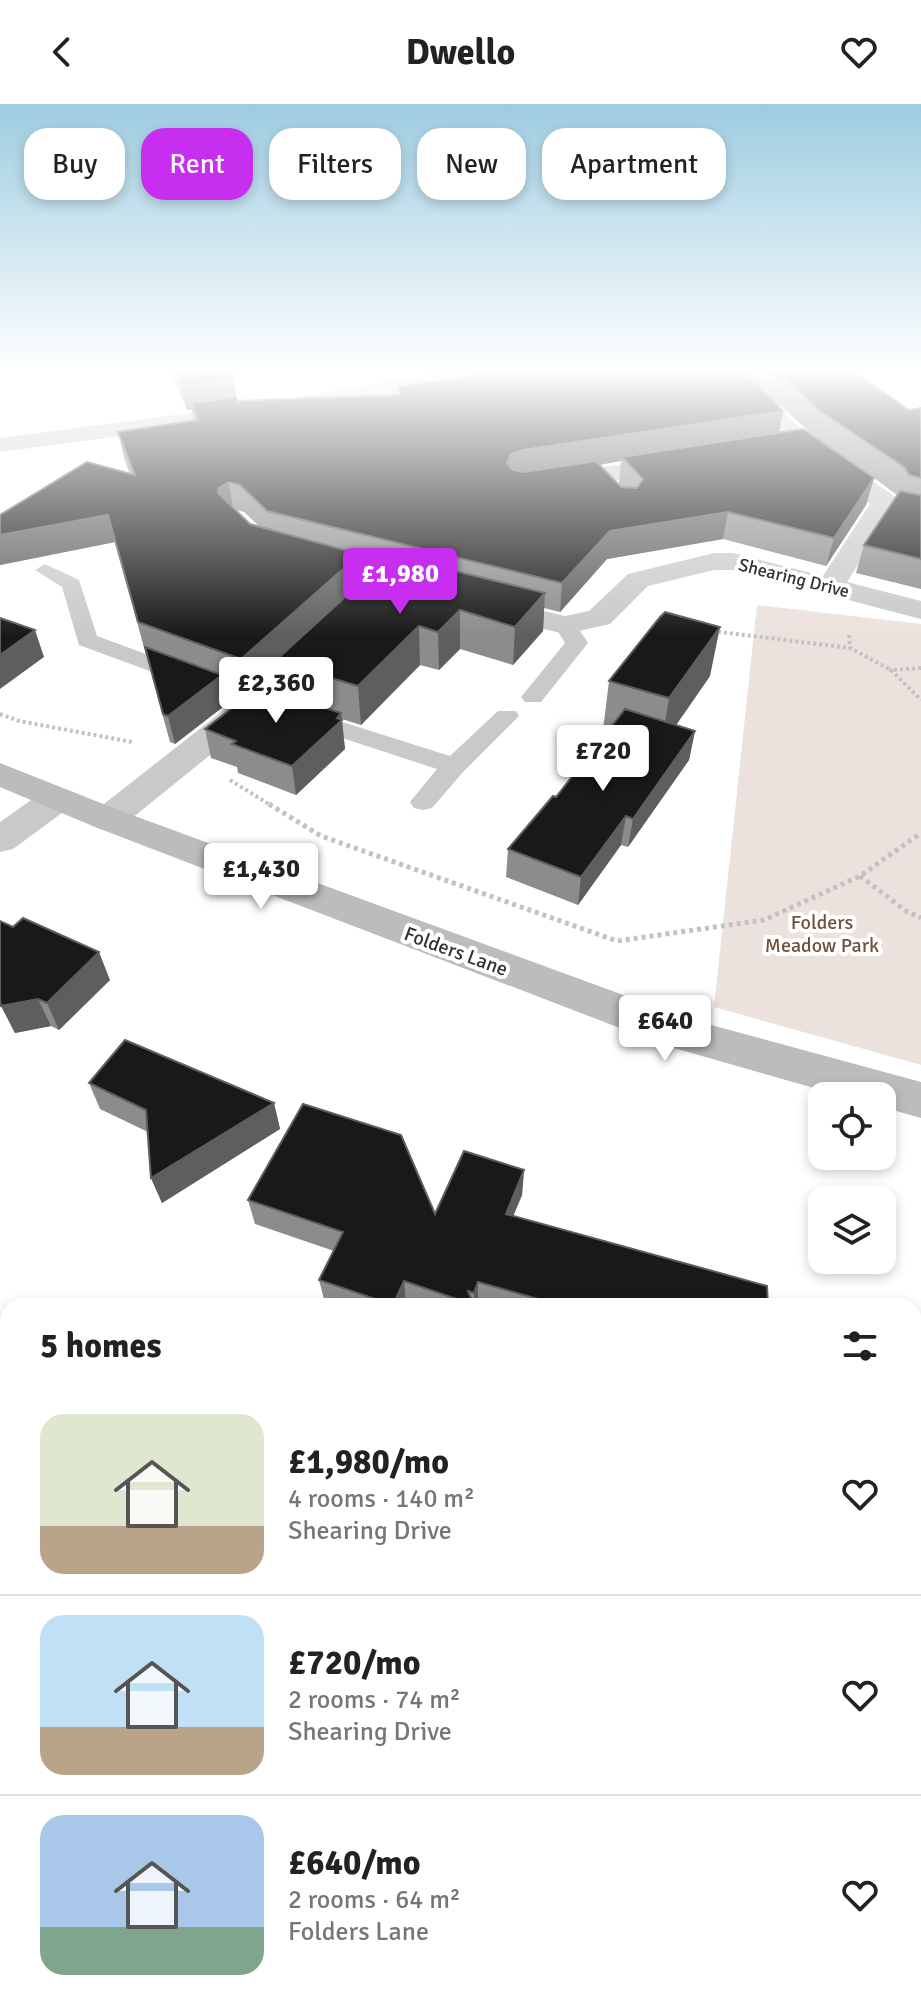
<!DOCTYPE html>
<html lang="en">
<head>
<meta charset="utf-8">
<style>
  :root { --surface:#fff; --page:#f2f2f2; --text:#222; --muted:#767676; --line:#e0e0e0; --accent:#c82eef }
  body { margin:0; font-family:Signika,sans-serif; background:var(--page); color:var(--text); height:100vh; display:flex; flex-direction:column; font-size:30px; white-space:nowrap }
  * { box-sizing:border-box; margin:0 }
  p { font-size:26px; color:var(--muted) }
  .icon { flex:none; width:44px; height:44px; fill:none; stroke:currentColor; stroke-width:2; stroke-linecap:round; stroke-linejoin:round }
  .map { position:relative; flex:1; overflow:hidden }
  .sheet { position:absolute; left:0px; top:1194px; width:922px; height:714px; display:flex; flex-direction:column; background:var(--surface); border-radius:24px 24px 0 0; box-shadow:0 4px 12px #0003 }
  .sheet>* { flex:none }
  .hud { position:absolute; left:24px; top:24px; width:874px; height:72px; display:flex; gap:16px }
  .buttons { position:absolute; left:808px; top:978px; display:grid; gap:16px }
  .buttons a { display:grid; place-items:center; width:88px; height:88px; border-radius:16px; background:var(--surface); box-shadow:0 4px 12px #0003; font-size:40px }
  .price { position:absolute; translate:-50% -68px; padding:0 18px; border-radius:8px; background:#fff; color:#222; font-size:26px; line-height:52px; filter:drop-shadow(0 2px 4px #0008) }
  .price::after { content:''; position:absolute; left:50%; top:48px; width:24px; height:18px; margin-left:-12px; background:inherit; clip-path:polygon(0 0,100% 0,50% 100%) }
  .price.active { background:var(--accent); color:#fff }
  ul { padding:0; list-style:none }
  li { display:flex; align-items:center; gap:24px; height:200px; padding:0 40px }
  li+li { border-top:2px solid var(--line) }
  li span { display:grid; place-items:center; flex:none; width:224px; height:160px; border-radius:24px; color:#555 }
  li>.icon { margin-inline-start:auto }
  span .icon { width:96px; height:96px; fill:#fffc; stroke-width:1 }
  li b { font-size:34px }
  h2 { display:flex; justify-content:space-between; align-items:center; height:96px; padding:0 40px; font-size:34px }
  .chip { padding:0 28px; border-radius:24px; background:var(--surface); box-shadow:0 4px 12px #0003; font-size:28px; line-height:72px }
  .chip.active { background:var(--accent); color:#fff }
  header { display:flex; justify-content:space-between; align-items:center; height:104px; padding:0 40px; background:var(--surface); font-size:36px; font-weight:800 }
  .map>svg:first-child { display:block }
</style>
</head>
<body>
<header><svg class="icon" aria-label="back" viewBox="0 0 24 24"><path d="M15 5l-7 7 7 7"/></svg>Dwello<svg class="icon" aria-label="heart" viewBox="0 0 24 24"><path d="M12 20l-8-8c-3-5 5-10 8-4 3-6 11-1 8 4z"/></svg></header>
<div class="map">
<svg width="921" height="1907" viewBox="0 0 921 1907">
  <rect width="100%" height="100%" fill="#fff"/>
  <!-- green -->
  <polygon fill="#ece2dd" points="757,501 921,520 921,961 714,903"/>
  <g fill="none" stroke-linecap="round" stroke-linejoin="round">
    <!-- path-far1 -->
    <g stroke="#c2c2c2" stroke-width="4" stroke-dasharray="3 3" stroke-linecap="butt">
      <polyline points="712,527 850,544"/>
      <polyline points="849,531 850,544 891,566"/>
      <polyline points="921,564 891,566 921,596"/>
      <polyline points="0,610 19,617 132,638"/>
      <polyline points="230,676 272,702"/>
    </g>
    <!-- path -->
    <g stroke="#c2c2c2" stroke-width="5" stroke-dasharray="4 4" stroke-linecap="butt">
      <polyline points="269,700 321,732 617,837 764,816 860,772 921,729"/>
      <polyline points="860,772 906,807 921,814"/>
    </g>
    <!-- lane -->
    <g fill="#c9c9c9" fill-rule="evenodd">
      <polygon points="45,460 79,476 97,532 263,593 450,652 498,607 516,607 519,612 463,668 432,704 423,706 414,704 410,698 437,665 247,603 79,541 62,483 35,466"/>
      <polygon points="565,514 573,516 588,539 541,598 525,598 521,593 565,539 554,521"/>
    </g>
    <!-- street -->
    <g fill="#c9c9c9" fill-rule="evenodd">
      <polygon points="460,265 510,265 499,272 258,314 0,348 0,334 258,300"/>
      <polygon points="770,301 778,303 812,335 894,392 898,398 847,478 921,497 921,515 733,466 714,466 648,482 610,520 565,530 474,508 470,502 474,496 485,493 565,512 589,507 628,470 714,449 733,449 823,472 870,400 794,345 758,308 762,303"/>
      <polygon points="678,351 687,354 691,359 687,364 549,388 540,385 536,380 540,375 549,372"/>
      <polygon points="323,525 334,527 338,534 334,541 267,605 121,723 108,727 95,723 90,715 95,707 243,591 312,527"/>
      <polygon points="57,683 70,687 75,695 70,703 13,745 0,748 0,718 44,687"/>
    </g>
    <!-- secondary -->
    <polygon fill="#bcbcbc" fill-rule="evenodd" points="0,659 121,707 689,915 921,978 921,1014 882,1003 882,992 842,992 667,942 95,723 0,683"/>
  </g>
  <!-- wall -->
  <g fill="#8c8c8c" fill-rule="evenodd">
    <path d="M 169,265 L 232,265 L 237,297 L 399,291 L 399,283 L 513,265 L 850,265 L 909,306 L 921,304 L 921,485 L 856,469 L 864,441 L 897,391 L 874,374 L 866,401 L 826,462 L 723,435 L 607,455 L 560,508 L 544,504 L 543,527 L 513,561 L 460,545 L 439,566 L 420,561 L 361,621 L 342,615 L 345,645 L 296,691 L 238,669 L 237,663 L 211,654 L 205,625 L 280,590 L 275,557 L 246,584 L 223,575 L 228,599 L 175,640 L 170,638 L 115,438 L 0,461 L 130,370 L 124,354 L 118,328 L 194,317 L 192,306 L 187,306 ZM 777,300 L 780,301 L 811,330 L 779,328 L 783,307 ZM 621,357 L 619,380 L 622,383 L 600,361 ZM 236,406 L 244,408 L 259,422 L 250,420 ZM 361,457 L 379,462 L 362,477 Z"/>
    <polygon points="710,572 676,621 695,627 689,656 628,743 621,741 578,801 506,773 508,745 556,693 608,627 603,626 609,577"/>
    <polygon points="0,817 110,876 59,926 51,922 15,929 0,899"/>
    <polygon points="89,979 274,999 280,1025 162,1099 151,1074 148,1028 100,1005"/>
    <polygon points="524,1066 522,1091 513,1112 768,1202 483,1202 478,1201 477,1202 413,1202 406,1200 405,1202 334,1202 325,1199 319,1176 334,1147 255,1120 248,1096 435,1110"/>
    <polygon points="914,1258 921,1259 921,1340 914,1339"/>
    <polygon points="921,1707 921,1907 865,1907 861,1900 914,1900 914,1711"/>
  </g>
  <!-- shaded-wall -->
  <g fill="#5e5e5e">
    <polygon points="232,265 237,300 191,299 192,306 187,306 182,281"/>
    <polygon points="783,307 778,333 622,353 621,357 522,373 510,376 507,359 511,350 523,346"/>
    <polygon points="874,374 866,401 826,462 834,434"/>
    <polygon points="229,378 233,405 218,389 219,384"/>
    <polygon points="728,408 723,435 607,455 560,508 562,479 610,427"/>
    <polygon points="108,411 115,438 0,461 0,431"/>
    <polygon points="360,450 362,478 246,584 241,555"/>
    <polygon points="545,489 543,527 513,561 515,523"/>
    <polygon points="460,506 460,545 439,566 438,528"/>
    <polygon points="419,522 420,561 361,621 358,582"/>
    <polygon points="720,523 710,572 661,643 669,594"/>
    <polygon points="35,526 44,553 0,585 0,551"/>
    <polygon points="222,571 228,599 175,640 168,612"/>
    <polygon points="341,609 345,645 296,691 292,662"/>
    <polygon points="695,627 689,656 628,743 633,715"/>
    <polygon points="626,712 621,741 578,801 581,773"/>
    <polygon points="99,848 110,876 59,926 47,899"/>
    <polygon points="38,895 51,922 15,929 1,902"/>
    <polygon points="274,999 280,1025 162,1099 151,1074"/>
    <polygon points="524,1066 522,1091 504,1134 506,1110"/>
    <polygon points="404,1177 406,1200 405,1202 393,1202"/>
    <polygon points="478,1178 478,1201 477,1202 474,1202 474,1189"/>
  </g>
  <!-- building -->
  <g fill="#191919" stroke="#5e5e5e" stroke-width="2">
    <polygon points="175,265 232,265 234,275 182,281"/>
    <polygon points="513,265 738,265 760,283 783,307 523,346 511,350 507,359 513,366 524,368 596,357 621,383 637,384 643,375 622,353 803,325 874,374 834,434 728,408 610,427 562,479 267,407 240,381 229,378 219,384 218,389 250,420 360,450 241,555 138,518 108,411 0,431 0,411 87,358 135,371 118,328 198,316 191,299 236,293 237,297 400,291 399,283"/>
    <polygon points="766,265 850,265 909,306 921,304 921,374 909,371 904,363 820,307 786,275 777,273"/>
    <polygon points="900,387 921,391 921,455 864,441"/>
    <polygon points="391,451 545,489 515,523 460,506 438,528 419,522 358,582 275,557"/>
    <polygon points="665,508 720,523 669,594 609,577 660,513"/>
    <polygon points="0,514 35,526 0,551"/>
    <polygon points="145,543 222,571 168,612 163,610"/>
    <polygon points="259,583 341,609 337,614 342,616 292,662 232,640 236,637 205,625"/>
    <polygon points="625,605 695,627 633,715 626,712 581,773 508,745 553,692 556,693"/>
    <polygon points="23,814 99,848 47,899 38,895 1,902 0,896 0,817 13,823"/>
    <polygon points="125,936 274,999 151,1074 146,1006 89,979"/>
    <polygon points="303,1000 401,1031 435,1110 464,1047 524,1066 506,1110 767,1182 768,1202 563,1202 478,1178 474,1189 468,1187 474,1201 404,1177 393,1201 319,1176 343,1128 248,1096"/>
    <polygon points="914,1258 921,1259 921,1318 914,1317"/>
    <polygon points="921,1715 921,1739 914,1726 914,1718"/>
    <polygon points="921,1778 921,1907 884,1907 881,1900 914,1900 914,1782"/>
    <polygon points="307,1900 455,1900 455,1907 306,1907"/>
    <polygon points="573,1900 745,1900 746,1907 573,1907"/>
  </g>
  <!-- sky -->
  <linearGradient id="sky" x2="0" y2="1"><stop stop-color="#9dcce0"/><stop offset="0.5" stop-color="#fff"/><stop offset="1" stop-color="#fff" stop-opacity="0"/></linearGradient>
  <rect width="921" height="532" fill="url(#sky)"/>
  <g text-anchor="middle" stroke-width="8" stroke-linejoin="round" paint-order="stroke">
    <!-- far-street labels -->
    <g font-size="18" fill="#323232" stroke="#fff">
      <text transform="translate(794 474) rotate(14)" y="6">Shearing Drive</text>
    </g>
    <!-- park labels -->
    <g font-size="20" fill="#71513c" stroke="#fff">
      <text x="822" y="825">Folders<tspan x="822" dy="23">Meadow Park</tspan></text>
    </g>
    <!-- street labels -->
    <g font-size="20" fill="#323232" stroke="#fff">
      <text transform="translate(456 847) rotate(20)" y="7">Folders Lane</text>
    </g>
  </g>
</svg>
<div class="buttons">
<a><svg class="icon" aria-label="locate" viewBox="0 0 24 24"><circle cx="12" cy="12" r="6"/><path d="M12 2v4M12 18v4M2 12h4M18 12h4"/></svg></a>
<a><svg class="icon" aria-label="layers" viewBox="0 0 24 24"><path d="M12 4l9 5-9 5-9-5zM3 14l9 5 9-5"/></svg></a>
</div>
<b class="price active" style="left:400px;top:512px">£1,980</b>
<b class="price" style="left:276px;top:621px">£2,360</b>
<b class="price" style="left:603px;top:689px">£720</b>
<b class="price" style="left:261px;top:807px">£1,430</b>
<b class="price" style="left:665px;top:959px">£640</b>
<div class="hud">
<a class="chip">Buy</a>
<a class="chip active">Rent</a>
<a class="chip">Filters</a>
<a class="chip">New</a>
<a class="chip">Apartment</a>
</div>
<section class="sheet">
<h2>5 homes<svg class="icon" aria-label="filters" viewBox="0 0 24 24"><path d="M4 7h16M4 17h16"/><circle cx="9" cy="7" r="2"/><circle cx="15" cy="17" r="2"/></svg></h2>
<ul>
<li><span style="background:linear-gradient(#dfe7d0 70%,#b9a48a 0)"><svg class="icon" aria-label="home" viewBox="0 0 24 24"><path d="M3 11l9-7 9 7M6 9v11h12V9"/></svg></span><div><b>£1,980/mo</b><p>4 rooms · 140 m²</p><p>Shearing Drive</p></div><svg class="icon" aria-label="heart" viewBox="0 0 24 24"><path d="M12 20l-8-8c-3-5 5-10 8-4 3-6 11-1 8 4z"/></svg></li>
<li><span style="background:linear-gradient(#bfe0f5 70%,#b9a48a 0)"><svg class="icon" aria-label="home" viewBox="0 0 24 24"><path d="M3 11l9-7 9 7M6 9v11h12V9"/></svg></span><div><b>£720/mo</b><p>2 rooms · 74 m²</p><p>Shearing Drive</p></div><svg class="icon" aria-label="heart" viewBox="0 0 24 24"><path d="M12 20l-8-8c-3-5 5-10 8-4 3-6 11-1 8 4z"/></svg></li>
<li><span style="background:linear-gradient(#a9c7e8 70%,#7fa58c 0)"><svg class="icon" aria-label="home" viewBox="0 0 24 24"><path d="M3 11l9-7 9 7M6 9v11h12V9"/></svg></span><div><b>£640/mo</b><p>2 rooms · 64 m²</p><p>Folders Lane</p></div><svg class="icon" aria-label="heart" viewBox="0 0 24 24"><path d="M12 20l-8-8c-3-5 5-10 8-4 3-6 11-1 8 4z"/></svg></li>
</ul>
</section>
</div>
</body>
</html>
